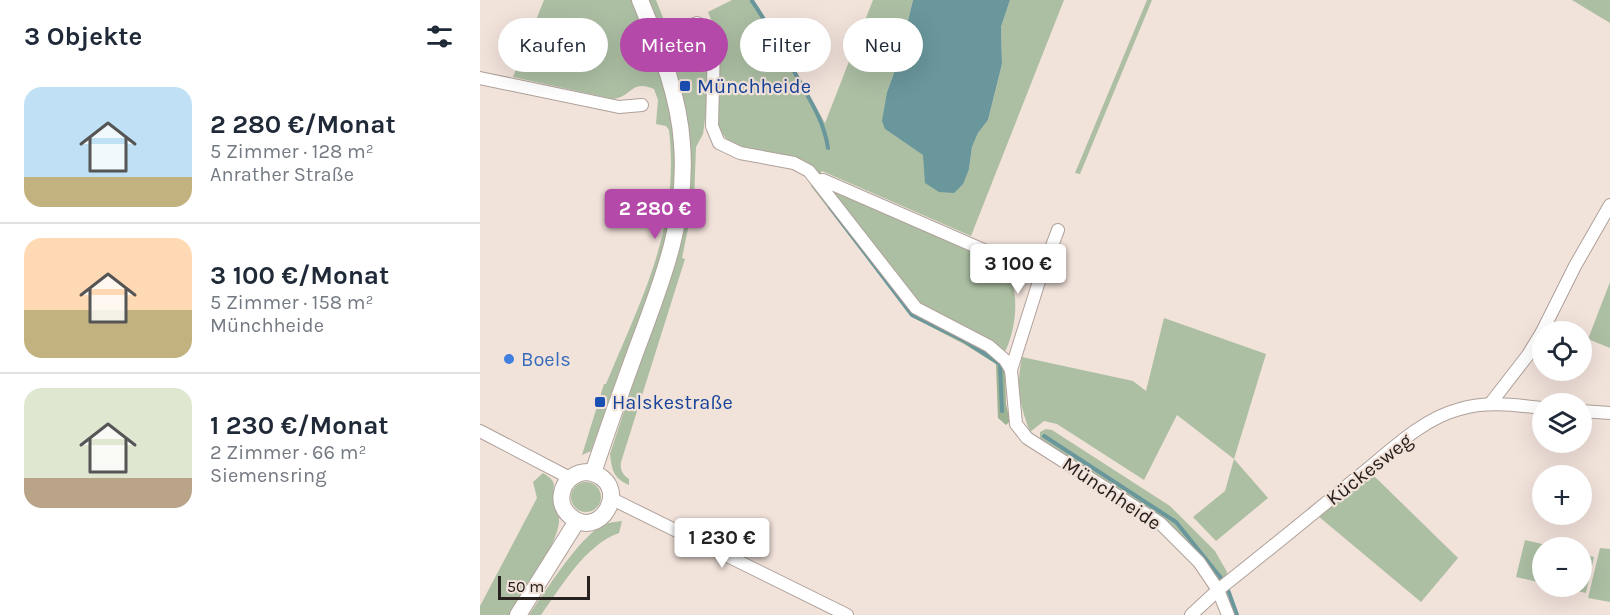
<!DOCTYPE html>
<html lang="de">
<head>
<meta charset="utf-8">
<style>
  :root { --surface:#fff; --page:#f6f6f7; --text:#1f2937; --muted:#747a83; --line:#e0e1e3; --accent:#b549a9 }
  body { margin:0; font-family:Karla,sans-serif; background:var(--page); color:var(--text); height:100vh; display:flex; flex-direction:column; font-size:22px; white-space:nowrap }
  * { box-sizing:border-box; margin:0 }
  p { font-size:20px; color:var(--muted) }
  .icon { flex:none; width:33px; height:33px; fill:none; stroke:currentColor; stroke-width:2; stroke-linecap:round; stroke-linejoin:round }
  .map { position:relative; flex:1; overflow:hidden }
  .details { display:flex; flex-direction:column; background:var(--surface); width:480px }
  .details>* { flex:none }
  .top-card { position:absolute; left:18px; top:18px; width:570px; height:54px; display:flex; gap:12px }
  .buttons { position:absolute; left:1052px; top:321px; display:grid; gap:12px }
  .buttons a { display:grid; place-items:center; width:60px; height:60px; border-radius:50%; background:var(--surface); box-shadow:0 6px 24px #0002; font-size:30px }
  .scale { position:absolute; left:18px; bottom:15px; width:92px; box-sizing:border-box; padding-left:6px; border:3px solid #27211f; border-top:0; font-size:16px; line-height:21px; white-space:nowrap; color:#27211f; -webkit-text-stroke:4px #f1e2da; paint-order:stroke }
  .price { position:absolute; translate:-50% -51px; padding:0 14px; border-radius:6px; background:#fff; color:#222; font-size:20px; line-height:39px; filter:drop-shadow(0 2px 3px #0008) }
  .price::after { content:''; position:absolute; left:50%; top:36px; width:18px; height:14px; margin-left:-9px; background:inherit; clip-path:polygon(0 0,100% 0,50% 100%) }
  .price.on { background:var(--accent); color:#fff }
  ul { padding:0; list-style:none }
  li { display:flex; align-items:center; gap:18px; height:150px; padding:0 24px }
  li+li { border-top:2px solid var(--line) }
  li span { display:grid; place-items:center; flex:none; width:168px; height:120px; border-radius:18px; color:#555 }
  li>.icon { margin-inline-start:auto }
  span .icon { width:72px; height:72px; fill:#fffc; stroke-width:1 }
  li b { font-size:26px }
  h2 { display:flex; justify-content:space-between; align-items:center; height:72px; padding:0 24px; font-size:26px }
  .tag { padding:0 21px; border-radius:27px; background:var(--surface); box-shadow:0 6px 24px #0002; font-size:21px; line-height:54px }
  .tag.on { background:var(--accent); color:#fff }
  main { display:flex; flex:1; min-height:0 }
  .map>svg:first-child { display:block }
</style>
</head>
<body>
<main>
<section class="details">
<h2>3 Objekte<svg class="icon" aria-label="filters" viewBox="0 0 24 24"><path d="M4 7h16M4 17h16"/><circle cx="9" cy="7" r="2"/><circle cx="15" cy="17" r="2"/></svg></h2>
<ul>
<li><span style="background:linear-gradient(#bfe0f5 75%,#c2b280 0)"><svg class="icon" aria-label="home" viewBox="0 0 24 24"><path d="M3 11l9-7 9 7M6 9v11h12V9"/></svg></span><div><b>2 280 €/Monat</b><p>5 Zimmer · 128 m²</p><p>Anrather Straße</p></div></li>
<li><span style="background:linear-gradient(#ffd9b3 60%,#c2b280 0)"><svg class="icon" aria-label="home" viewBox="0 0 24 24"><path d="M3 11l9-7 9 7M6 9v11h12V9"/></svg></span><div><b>3 100 €/Monat</b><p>5 Zimmer · 158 m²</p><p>Münchheide</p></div></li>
<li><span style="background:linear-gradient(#dfe7d0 75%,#b9a48a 0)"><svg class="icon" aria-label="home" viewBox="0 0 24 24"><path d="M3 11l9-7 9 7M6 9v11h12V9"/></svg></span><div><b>1 230 €/Monat</b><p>2 Zimmer · 66 m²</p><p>Siemensring</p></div></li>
</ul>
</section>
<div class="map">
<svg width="1130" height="615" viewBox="0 0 1130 615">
  <rect width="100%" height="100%" fill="#f1e2da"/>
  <!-- green -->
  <g fill="#acbfa3">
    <path d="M 64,0 L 176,0 L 192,40 C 203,29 215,28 227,39 L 230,59 L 230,82 L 223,134 L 216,147 L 214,200 L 202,258 L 205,259 L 141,462 C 140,470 142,474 149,479 L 149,485 C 133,478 132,470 130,454 L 190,272 L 202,231 L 209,191 L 207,125 L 201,96 L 188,51 L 192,41 L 171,39 C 174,56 182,74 187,91 C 194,116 197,143 198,168 C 200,232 168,298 145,356 C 133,387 123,419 111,451 L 102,455 L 124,384 L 126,384 C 162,297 200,228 189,130 L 186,126 L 176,124 L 178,100 L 174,89 C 151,79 152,97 133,99 L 33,77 Z"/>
    <path d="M 252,0 L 274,0 L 286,19 L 345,123 L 393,0 L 433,0 L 418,62 L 407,92 L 405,129 L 444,155 L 444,171 L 489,169 L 492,147 L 498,133 L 508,120 L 522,64 L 521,27 L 530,0 L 584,0 L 491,236 L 342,171 L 339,176 C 336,172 332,165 327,162 C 301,147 261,162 242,133 C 227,109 241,70 239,42 C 239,33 231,21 228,12 Z"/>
    <polygon points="667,0 672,0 600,174 595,173"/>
    <polygon points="1092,0 1130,0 1130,23"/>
    <path d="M 347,186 L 519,263 C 542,282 537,325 526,350 L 522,352 L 440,305 Z"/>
    <polygon points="1130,282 1130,348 1108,339"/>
    <path d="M 684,318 L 786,354 L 754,459 L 788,498 L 736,541 L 713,517 L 745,491 L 754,459 L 697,415 L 664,480 L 577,424 L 564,421 L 550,432 C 539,402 536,388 542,357 L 653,381 L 666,391 Z"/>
    <polygon points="566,429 572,430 690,506 735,551 747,572 746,577 741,582 704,541 567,446 560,438 560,432"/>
    <path d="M 63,473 C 79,483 72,484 74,500 C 75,508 80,515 79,523 C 76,546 44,593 32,615 L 0,615 L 0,606 L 57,498 L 53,482 Z"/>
    <polygon points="891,473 978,558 941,602 838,516"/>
    <circle cx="106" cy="497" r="15"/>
    <path d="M 142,521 L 139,533 C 105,545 81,587 61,615 L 49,615 C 65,592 100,536 123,525 C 129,522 136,522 142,521 Z"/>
    <polygon points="1045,540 1075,547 1062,548 1062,583 1036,577"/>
    <polygon points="1120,548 1130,549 1130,602 1108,598"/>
    <polygon points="1101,554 1114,557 1106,593 1079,587 1101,586"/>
  </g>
  <!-- forest -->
  <polygon fill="#9cb293" points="334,184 434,313 487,340 521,362 525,372 526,404 530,421 526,425 518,418 516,364 484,344 432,317 331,186"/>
  <!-- water -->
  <polygon fill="#69979c" points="433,0 530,0 521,27 522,64 508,120 498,133 492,147 489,169 483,184 474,193 459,192 445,183 443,155 405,129 402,121 407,92 418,62"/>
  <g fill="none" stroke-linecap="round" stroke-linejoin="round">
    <!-- stream -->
    <g stroke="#69979c" stroke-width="4">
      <path d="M 272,1 C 288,24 301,48 315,73 C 328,97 344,120 348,148"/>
      <polyline points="350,207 432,315 485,341 520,364 522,411"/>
      <polyline points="564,436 696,522 741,578"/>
      <polyline points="748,590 757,615"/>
    </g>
    <!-- street casing -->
    <g stroke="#afa19a" stroke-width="14">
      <g id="street">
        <polyline points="176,39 217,23 228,28 234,44 232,126 239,143 260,153 314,163 329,171 436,308 509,346 525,360 531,370"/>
        <polyline points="0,78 139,107 162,105"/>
        <polyline points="337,181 343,180 561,275"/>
        <polyline points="578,230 561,275 531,370 536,424 547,438 680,523 719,562 738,590 748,615"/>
        <polyline points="1062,332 1095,266 1130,205"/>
        <polyline points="1010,404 1048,355 1062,332"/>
        <polyline points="1101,411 1130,413"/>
        <polyline points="0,431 90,478"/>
        <polyline points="130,498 367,615"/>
        <path d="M 711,615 L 738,590 C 785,553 831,515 878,477 C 908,453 941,419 980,409 C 1007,401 1035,405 1062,408"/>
      </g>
    </g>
    <!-- secondary casing -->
    <g stroke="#afa19a" stroke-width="18">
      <g id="secondary">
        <path d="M 108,472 C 156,482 119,546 88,514 C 83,509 80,501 82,493 C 84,480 96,472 108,472 Z"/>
        <path d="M 113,473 C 127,431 142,389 157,348 C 182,282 208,216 202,144 C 199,94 179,47 160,0"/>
        <polyline points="38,615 97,521"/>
      </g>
    </g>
    <!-- street -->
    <use href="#street" stroke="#fff" stroke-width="12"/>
    <!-- secondary -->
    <use href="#secondary" stroke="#fff" stroke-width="16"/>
  </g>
  <!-- markers -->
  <g fill="#1a4fb4" stroke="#f1e2da" stroke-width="2">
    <rect x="199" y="80" width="12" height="12" rx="3"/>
    <rect x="114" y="396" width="12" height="12" rx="3"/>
  </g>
  <circle fill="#3f7fe0" stroke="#f1e2da" stroke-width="2" cx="29" cy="359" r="6"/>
  <g text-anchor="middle" stroke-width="4.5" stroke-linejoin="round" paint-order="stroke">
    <!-- transit labels -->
    <g font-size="20" fill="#164399" stroke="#f1e2da" text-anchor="start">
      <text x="217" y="93">Münchheide</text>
      <text x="132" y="409">Halskestraße</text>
    </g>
    <!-- shop labels -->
    <g font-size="20" fill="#366cbe" stroke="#f1e2da" text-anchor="start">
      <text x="41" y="366">Boels</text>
    </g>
    <!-- street labels -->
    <g font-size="20" fill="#27211f" stroke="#f1e2da">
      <text transform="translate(889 469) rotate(-38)" y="7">Kückesweg</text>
      <text transform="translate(632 493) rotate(34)" y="7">Münchheide</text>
    </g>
  </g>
</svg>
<div class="buttons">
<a><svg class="icon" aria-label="locate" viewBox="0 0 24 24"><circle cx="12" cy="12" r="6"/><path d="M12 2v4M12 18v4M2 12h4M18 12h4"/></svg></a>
<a><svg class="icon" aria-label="layers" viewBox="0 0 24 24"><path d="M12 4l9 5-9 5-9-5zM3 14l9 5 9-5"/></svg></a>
<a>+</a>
<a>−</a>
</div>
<div class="scale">50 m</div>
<b class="price on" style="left:175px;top:240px">2 280 €</b>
<b class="price" style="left:538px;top:295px">3 100 €</b>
<b class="price" style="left:242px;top:569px">1 230 €</b>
<div class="top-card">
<a class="tag">Kaufen</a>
<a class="tag on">Mieten</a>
<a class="tag">Filter</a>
<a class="tag">Neu</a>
</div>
</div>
</main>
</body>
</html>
